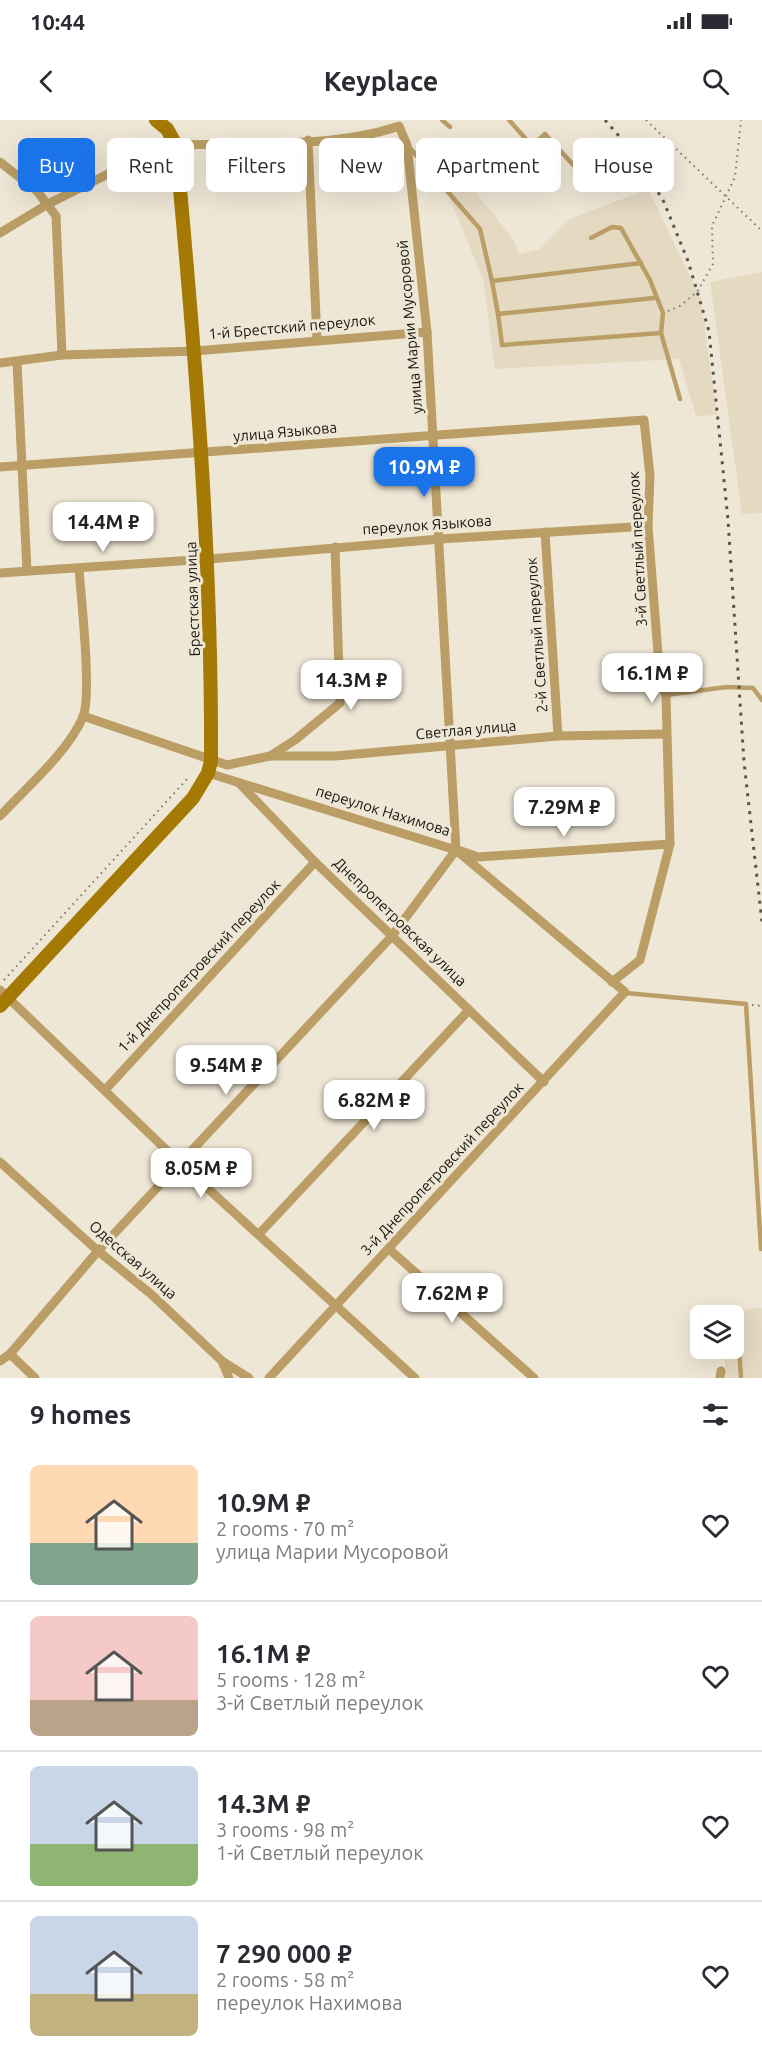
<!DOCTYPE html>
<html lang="en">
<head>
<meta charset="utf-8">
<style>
  :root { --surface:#fff; --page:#f2f2f3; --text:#2b2b33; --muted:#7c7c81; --line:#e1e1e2; --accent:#1a73e8 }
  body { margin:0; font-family:Ubuntu,sans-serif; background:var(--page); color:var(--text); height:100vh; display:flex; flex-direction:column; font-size:22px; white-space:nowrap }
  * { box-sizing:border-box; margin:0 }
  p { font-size:20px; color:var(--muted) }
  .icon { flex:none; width:33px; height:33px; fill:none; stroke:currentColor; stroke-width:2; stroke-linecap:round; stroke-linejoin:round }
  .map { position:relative; height:1258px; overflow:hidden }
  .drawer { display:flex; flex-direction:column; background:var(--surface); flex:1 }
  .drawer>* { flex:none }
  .guide { position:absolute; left:18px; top:18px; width:726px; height:54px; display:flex; gap:12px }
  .controls { position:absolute; left:690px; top:1185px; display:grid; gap:12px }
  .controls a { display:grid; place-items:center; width:54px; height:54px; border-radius:9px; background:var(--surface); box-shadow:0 6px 24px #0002; font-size:30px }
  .price { position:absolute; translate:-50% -51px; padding:0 14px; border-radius:12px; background:#fff; color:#222; font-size:20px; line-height:39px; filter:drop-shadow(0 2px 3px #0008) }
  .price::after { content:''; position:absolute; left:50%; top:36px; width:18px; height:14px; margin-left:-9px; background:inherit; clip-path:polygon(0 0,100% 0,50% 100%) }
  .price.on { background:var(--accent); color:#fff }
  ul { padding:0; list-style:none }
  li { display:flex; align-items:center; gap:18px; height:150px; padding:0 30px }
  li+li { border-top:2px solid var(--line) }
  li span { display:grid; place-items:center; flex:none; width:168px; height:120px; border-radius:9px; color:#555 }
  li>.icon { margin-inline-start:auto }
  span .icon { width:72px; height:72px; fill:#fffc; stroke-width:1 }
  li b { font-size:26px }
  h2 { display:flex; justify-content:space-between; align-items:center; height:72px; padding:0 30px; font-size:26px }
  .pill { padding:0 21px; border-radius:9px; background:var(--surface); box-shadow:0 6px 24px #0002; font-size:21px; line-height:54px }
  .pill.on { background:var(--accent); color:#fff }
  .status { display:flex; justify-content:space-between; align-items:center; height:42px; padding:0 30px; background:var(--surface); direction:ltr }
  .status svg { height:16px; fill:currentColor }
  header { display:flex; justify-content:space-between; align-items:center; height:78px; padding:0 30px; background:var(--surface); font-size:27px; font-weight:700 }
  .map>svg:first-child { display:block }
</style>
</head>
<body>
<div class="status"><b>10:44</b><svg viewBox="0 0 49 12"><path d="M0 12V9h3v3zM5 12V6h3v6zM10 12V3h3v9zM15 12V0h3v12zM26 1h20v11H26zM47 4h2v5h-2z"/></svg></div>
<header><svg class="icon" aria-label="back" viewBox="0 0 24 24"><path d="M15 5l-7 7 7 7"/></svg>Keyplace<svg class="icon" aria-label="search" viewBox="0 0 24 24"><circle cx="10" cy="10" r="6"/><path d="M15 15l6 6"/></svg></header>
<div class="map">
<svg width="762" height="1258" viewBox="0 0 762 1258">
  <rect width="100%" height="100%" fill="#efe7d6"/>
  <!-- built -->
  <g fill="#e5d9c2">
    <polygon points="465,59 514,120 519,134 540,129 570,99 648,69 701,179 717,295 696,296 679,239 495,249 483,159 447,72"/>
    <polygon points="762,152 762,393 742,394 710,162"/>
    <polygon points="762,1188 762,1258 726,1258 724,1229 734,1228 734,1196 722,1195 722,1191"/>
  </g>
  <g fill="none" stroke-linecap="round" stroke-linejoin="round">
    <!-- path -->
    <g stroke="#7c776c" stroke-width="2" stroke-dasharray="1.5 4.5" stroke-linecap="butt">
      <polyline points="646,0 762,111"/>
      <polyline points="668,191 680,186 697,172 713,144 712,106 735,57 741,0"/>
      <polyline points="4,860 188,658"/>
      <polyline points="752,885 762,886"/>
    </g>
    <!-- lane -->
    <g stroke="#bb9e66" stroke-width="4.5">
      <polyline points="442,0 450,7"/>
      <polyline points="509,0 532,26 545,14 577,49"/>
      <polyline points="409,27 480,109 492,161 641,143"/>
      <polyline points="492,161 498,194 654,178"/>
      <polyline points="498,194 502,225 661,213 663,193 650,160 621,108 612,107 591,118"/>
      <polyline points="661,213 680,279"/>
      <polyline points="666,575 727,567 753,568 762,580"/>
      <polyline points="626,873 746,884 761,1129"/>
      <polyline points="737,1197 741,1258"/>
    </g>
    <!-- street -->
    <g stroke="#bb9e66" stroke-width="9">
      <polyline points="308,20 317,219"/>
      <polyline points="0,42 37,71 56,96 62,235"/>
      <path d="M 0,113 L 48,84 L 160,28 L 176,25 C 244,23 337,28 399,6 L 407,25 L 427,212 L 456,730 L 392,816 L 98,1131 L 10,1234 L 0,1241"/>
      <polyline points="17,242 27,451"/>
      <polyline points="0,243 62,235 195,231 427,212"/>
      <polyline points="0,347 644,300 650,356 648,406 660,559 666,575 670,724 640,840 612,862"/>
      <polyline points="545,412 558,616"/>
      <polyline points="0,453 209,439 440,419 648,406"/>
      <polyline points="83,596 227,645 270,636 295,620 340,583 335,427"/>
      <polyline points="270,636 335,636 558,616 665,614"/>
      <polyline points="208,653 456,730 625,872 269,1258"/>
      <polyline points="239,663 315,742 544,962"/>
      <path d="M 0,696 C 26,668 68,632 83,597 C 92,575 81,477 79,449"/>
      <polyline points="461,731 478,737 670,724"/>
      <polyline points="0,870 181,1044 415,1258"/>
      <polyline points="105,970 315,742"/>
      <polyline points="0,1042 98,1131 151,1174 222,1241 249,1258"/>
      <polyline points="259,1114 469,890"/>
      <polyline points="389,1129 534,1258"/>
      <polyline points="10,1234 35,1258"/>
      <polyline points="222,1241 229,1258"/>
      <polyline points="720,1258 721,1251"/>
    </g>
    <!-- secondary -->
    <path stroke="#a47904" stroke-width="14" d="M 0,886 L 193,678 L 208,653 L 211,641 C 212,435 195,231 176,25 L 167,9 L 156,0"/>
    <!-- rail -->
    <polyline stroke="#59554c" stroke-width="3" stroke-dasharray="3 6" stroke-linecap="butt" points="605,0 631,30 663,80 688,141 709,211 728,400 744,642 762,802"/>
  </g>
  <g text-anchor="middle" stroke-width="6" stroke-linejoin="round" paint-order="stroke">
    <!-- street labels -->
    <g font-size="15" fill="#181510" stroke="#efe7d6">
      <text transform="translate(292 207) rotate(-5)" y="5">1-й Брестский переулок</text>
      <text transform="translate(410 207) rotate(-95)" y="5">улица Марии Мусоровой</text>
      <text transform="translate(285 312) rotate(-5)" y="5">улица Языкова</text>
      <text transform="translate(427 405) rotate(-4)" y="5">переулок Языкова</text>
      <text transform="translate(638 429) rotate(-93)" y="5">3-й Светлый переулок</text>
      <text transform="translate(193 479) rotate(-92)" y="5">Брестская улица</text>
      <text transform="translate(537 515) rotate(-94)" y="5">2-й Светлый переулок</text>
      <text transform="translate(466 610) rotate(-5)" y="5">Светлая улица</text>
      <text transform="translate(383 691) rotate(17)" y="5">переулок Нахимова</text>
      <text transform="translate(400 802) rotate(44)" y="5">Днепропетровская улица</text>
      <text transform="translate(199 846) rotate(-47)" y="5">1-й Днепропетровский переулок</text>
      <text transform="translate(442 1049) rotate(-47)" y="5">3-й Днепропетровский переулок</text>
      <text transform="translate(133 1140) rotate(41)" y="5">Одесская улица</text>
    </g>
  </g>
</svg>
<div class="controls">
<a><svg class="icon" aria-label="layers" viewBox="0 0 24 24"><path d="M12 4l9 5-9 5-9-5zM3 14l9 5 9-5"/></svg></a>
</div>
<b class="price on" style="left:424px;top:378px">10.9M ₽</b>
<b class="price" style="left:103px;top:433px">14.4M ₽</b>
<b class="price" style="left:652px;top:584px">16.1M ₽</b>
<b class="price" style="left:351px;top:591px">14.3M ₽</b>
<b class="price" style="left:564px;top:718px">7.29M ₽</b>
<b class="price" style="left:226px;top:976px">9.54M ₽</b>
<b class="price" style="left:374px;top:1011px">6.82M ₽</b>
<b class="price" style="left:201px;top:1079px">8.05M ₽</b>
<b class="price" style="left:452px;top:1204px">7.62M ₽</b>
<div class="guide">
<a class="pill on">Buy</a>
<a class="pill">Rent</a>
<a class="pill">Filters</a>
<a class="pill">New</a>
<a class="pill">Apartment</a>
<a class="pill">House</a>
</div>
</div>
<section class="drawer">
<h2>9 homes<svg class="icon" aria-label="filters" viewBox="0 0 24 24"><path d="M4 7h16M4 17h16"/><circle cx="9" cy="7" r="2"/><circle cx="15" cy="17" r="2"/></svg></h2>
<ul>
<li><span style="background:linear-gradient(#ffd9b3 65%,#7fa58c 0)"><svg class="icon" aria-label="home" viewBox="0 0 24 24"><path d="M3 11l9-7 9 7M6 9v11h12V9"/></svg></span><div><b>10.9M ₽</b><p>2 rooms · 70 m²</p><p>улица Марии Мусоровой</p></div><svg class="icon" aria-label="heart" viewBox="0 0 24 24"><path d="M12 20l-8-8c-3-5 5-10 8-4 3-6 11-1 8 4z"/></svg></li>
<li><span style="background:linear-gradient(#f6c9c9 70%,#b9a48a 0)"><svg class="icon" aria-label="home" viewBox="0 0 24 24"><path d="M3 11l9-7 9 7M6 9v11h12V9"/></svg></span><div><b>16.1M ₽</b><p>5 rooms · 128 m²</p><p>3-й Светлый переулок</p></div><svg class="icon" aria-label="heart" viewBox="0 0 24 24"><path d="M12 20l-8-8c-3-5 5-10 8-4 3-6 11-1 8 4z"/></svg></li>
<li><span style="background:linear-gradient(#c9d6e8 65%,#8fb573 0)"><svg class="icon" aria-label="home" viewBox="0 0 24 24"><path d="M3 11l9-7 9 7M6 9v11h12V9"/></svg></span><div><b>14.3M ₽</b><p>3 rooms · 98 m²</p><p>1-й Светлый переулок</p></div><svg class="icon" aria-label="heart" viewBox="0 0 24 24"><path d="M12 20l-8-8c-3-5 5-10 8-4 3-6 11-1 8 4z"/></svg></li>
<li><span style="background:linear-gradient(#c9d6e8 65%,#c2b280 0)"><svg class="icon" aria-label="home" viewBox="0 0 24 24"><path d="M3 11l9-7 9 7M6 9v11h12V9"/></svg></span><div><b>7 290 000 ₽</b><p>2 rooms · 58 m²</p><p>переулок Нахимова</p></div><svg class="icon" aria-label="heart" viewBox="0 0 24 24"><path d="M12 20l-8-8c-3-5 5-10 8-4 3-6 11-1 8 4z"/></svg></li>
</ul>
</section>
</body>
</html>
